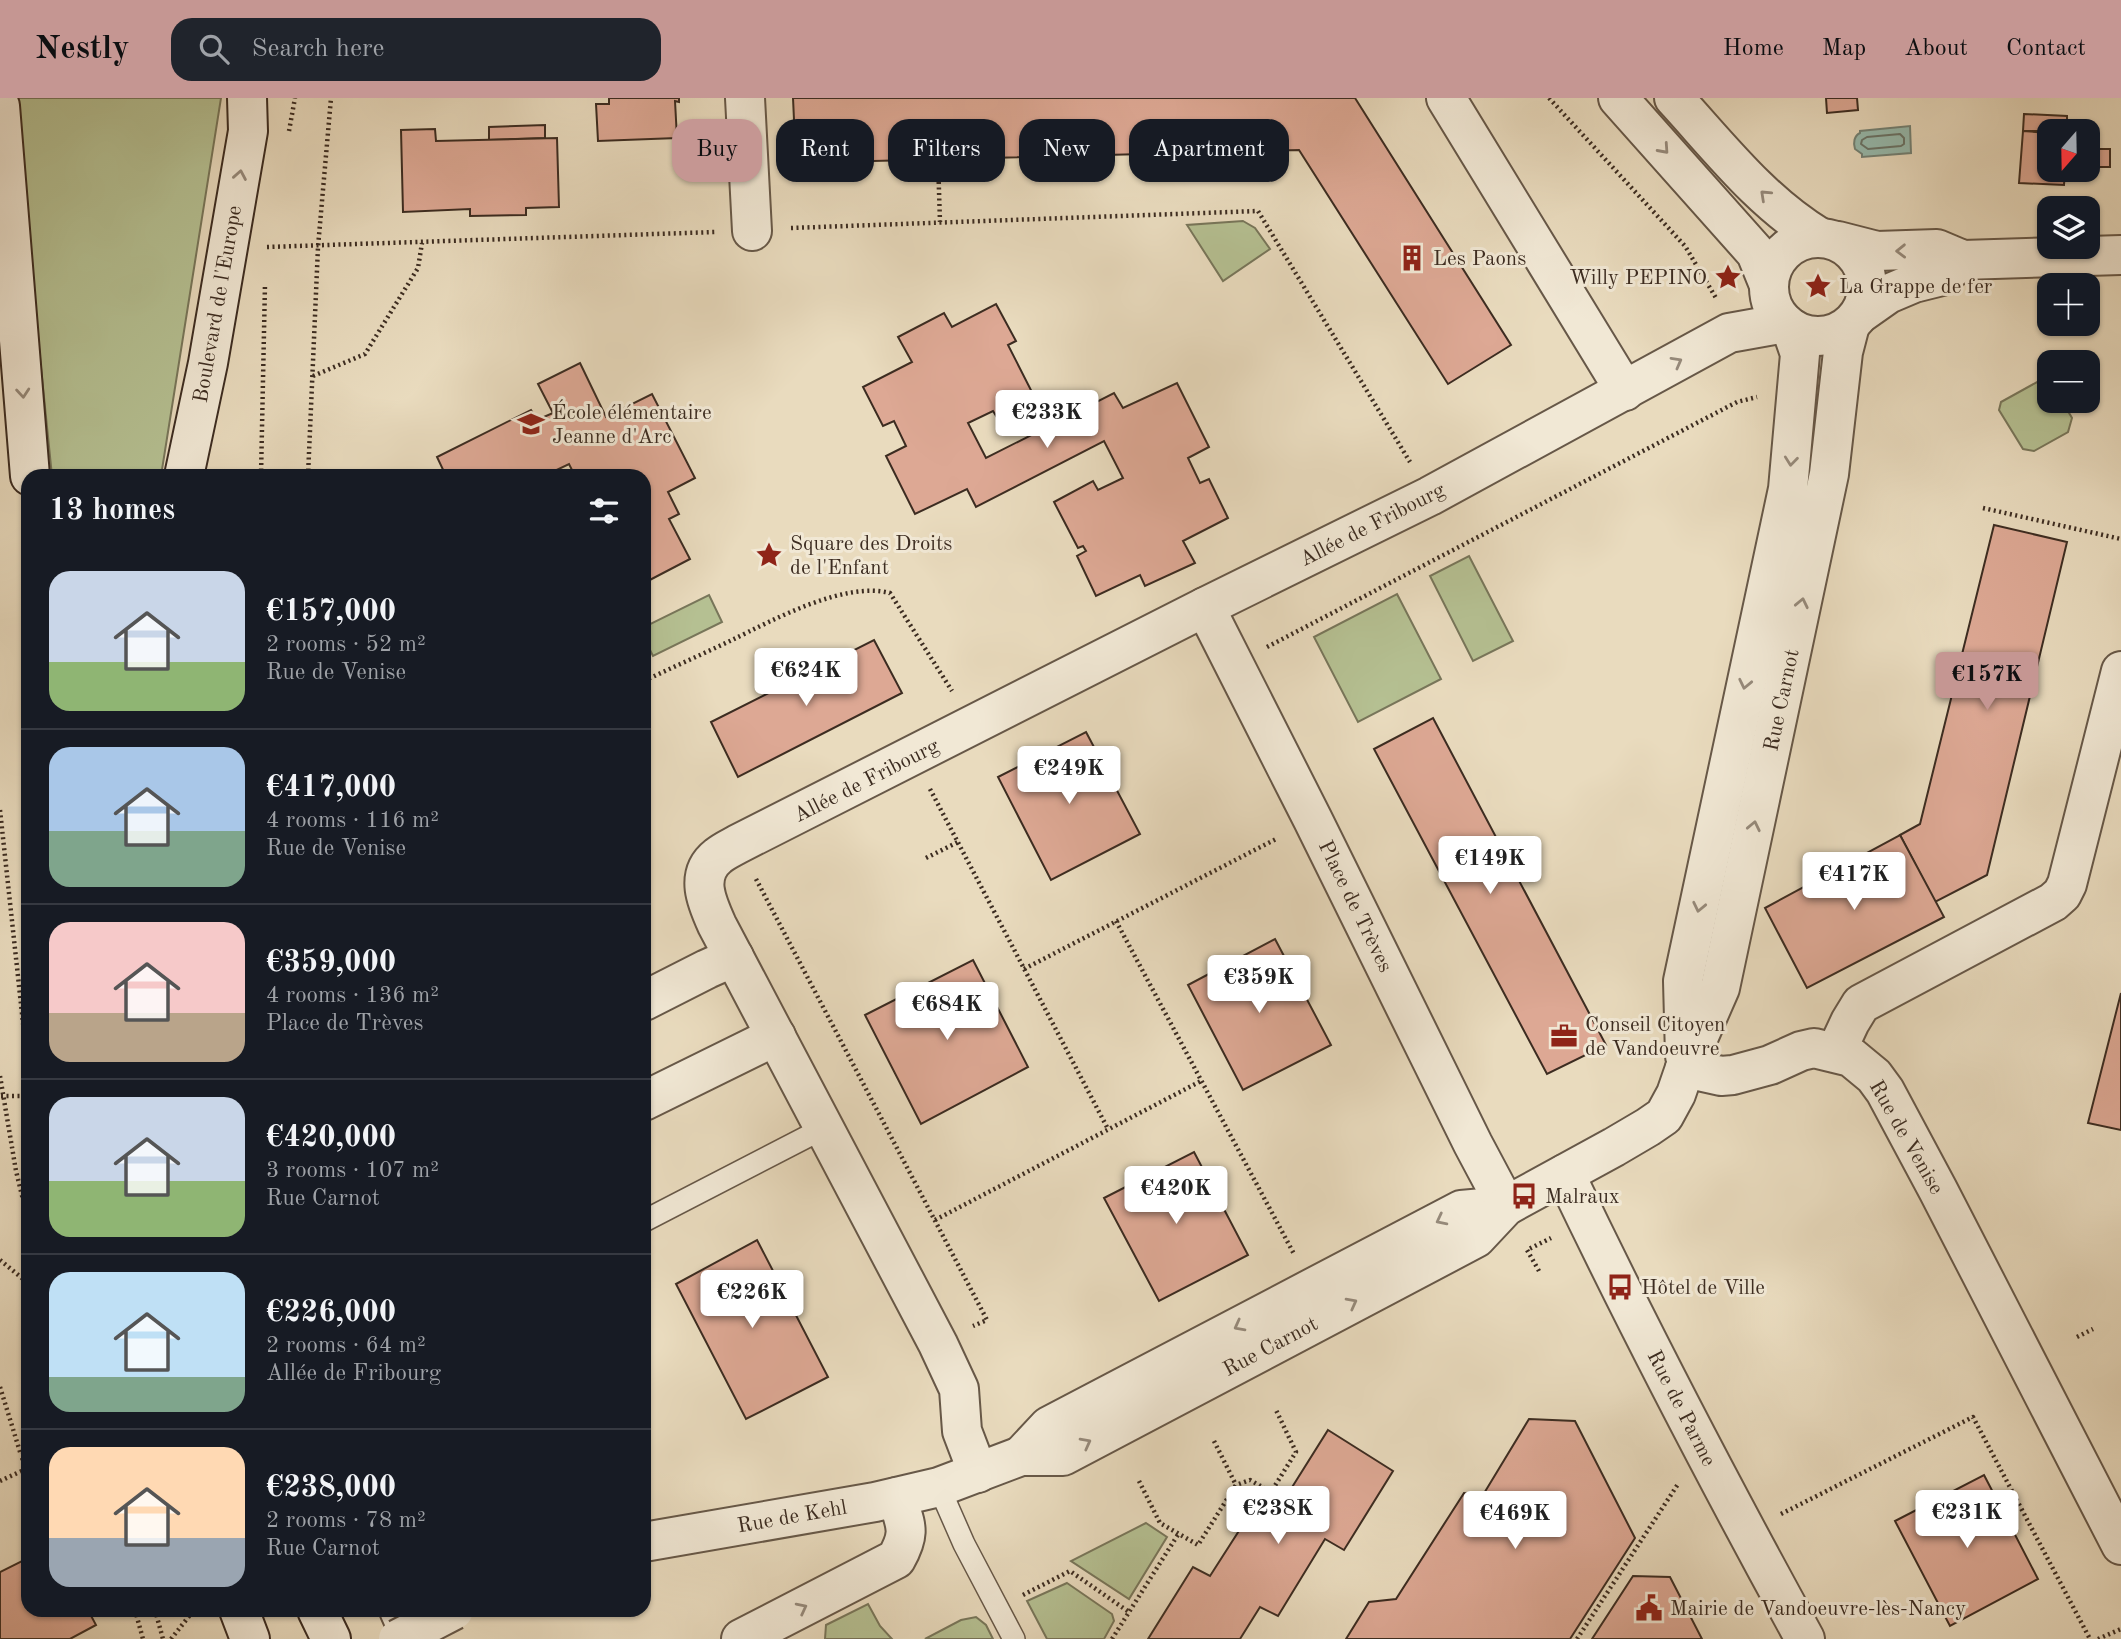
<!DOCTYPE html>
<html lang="en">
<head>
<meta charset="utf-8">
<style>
  :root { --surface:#171b24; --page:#20242c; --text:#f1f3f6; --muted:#9ea1a6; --line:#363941; --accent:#c59692 }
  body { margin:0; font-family:"Old Standard TT",serif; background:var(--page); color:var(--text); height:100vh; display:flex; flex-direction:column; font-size:26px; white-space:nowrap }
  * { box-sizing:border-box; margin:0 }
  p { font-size:23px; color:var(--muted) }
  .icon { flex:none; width:38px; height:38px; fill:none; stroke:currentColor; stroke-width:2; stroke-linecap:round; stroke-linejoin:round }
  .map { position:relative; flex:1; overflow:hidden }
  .side { position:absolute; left:21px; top:371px; width:630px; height:1148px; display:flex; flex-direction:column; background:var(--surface); border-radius:21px; box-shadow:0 2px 5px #0004 }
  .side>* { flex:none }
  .top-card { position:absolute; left:672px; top:21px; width:665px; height:63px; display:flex; gap:14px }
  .needle { width:46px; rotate:200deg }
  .buttons { position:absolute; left:2037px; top:21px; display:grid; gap:14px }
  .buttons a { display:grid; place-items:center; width:63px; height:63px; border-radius:14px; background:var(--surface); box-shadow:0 2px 5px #0004; font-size:35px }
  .price { position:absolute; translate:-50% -60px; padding:0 16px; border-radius:7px; background:#fff; color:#222; font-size:23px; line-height:46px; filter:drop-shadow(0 2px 4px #0008) }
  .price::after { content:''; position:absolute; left:50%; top:42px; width:21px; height:16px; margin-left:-10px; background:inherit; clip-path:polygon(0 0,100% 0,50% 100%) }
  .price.active { background:var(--accent); color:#111 }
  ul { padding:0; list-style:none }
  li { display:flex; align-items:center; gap:21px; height:175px; padding:0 28px }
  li+li { border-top:2px solid var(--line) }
  li span { display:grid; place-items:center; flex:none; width:196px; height:140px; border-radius:21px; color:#555 }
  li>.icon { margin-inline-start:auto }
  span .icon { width:84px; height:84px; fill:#fffc; stroke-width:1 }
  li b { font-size:30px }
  h2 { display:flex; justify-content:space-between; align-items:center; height:84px; padding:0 28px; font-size:30px }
  .tag { padding:0 24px; border-radius:21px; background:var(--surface); box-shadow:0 2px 5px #0004; font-size:24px; line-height:63px }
  .tag.active { background:var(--accent); color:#111 }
  header { display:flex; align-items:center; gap:42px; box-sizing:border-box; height:98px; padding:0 35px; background:var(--accent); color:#111 }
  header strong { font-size:33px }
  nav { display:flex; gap:38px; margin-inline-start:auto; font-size:24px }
  .search { width:490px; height:63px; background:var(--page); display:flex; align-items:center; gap:18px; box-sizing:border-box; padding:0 24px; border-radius:21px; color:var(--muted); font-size:26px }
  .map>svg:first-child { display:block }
</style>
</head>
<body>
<header>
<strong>Nestly</strong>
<div class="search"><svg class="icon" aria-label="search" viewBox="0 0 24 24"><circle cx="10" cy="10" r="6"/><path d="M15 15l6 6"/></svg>Search here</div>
<nav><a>Home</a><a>Map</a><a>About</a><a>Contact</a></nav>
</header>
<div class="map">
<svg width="2121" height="1541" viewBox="0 0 2121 1541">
  <rect width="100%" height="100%" fill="#e9dbbe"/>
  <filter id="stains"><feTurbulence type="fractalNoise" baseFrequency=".00286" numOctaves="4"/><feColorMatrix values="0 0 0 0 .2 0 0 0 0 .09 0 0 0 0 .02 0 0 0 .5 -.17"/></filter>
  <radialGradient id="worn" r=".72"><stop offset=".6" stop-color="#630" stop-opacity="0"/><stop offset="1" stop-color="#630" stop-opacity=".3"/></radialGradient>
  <!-- green -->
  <g fill="#b5c092" stroke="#78765a" stroke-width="2">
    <polygon points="16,0 221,0 161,378 52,378 22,82"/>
    <polygon points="1243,123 1255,130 1270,151 1223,183 1187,127"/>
    <polygon points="2048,278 2049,303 2062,303 2072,320 2068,334 2034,353 2023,351 1999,312 2001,304"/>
    <polygon points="1469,458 1513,543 1473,563 1430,478"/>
    <polygon points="1397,496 1441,581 1358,624 1314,539"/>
    <polygon points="709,497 722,524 653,558 644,540 644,529"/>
    <polygon points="1146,1425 1167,1439 1129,1501 1071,1463"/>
    <polygon points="1067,1485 1112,1516 1114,1523 1104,1541 1047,1541 1027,1503"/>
    <polygon points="868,1506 880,1528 892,1541 825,1541 826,1527"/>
    <polygon points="976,1519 986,1527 993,1541 925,1541 961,1522"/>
  </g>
  <!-- water -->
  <path fill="#97bbae" stroke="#738276" stroke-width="2" d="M 1910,28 L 1911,55 L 1862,59 L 1862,56 L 1855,51 C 1853,45 1854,38 1860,35 L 1860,33 Z"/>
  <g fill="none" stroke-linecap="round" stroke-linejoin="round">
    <!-- shore -->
    <polygon stroke="#6a7468" stroke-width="2" points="1900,36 1904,40 1904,46 1901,48 1868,51 1861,46 1862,42 1867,39"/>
  </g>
  <!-- building -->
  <g fill="#dda894" stroke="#3c2c21" stroke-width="2">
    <polygon points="609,0 679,0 679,4 675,3 677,40 598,43 596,6 609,6"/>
    <polygon points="793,0 1355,0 1511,247 1448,286 1299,52 796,65"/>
    <polygon points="1826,0 1857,0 1858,12 1827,15"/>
    <polygon points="2024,16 2067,18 2067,33 2023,33"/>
    <polygon points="545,27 545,40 489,42 489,29"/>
    <polygon points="435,31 436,43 557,40 559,109 526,110 526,117 470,118 470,111 403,114 401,32"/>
    <polygon points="2023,33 2049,35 2049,72 2065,72 2064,87 2019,85"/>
    <polygon points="2095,51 2110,51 2110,69 2097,69"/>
    <polygon points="996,206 1016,243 1008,247 1036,302 998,321 993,313 968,325 986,360 1114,295 1123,310 1177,285 1209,349 1188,360 1200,385 1209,381 1228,420 1183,443 1195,465 1145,488 1140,477 1096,498 1077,458 1086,453 1083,448 1078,450 1054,404 1093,383 1098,392 1123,380 1104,343 976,409 967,391 915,416 886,358 906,348 894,323 883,328 863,289 912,264 898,239 944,215 952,229"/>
    <polygon points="580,265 606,319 652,296 695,380 668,394 679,416 669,421 690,461 644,485 644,378 575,378 569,366 544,378 446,378 437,359 531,312 537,322 553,315 538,286"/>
    <polygon points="1994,427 2067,444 1987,777 1935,804 1900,737 1920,726"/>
    <polygon points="874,542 902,595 738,679 711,624"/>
    <polygon points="1433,620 1606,947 1547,976 1374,651"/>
    <polygon points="1086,634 1140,736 1051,782 998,679"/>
    <polygon points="1900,737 1944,819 1807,890 1765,810"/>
    <polygon points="1275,841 1331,947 1243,992 1188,887"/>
    <polygon points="973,862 1028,969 921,1026 865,917"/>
    <polygon points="2121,895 2121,1032 2088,1025"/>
    <polygon points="1194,1054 1248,1157 1159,1203 1104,1100"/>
    <polygon points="757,1142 828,1279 746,1321 676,1186"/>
    <polygon points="1529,1321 1575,1323 1635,1440 1570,1541 1346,1541 1369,1504 1396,1501 1464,1395 1483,1397"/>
    <polygon points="1328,1332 1393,1373 1344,1452 1325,1441 1278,1518 1260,1509 1240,1541 1148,1541 1193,1469 1210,1478 1260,1400 1279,1410"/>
    <polygon points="1984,1377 2038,1481 1950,1528 1895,1423"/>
    <polygon points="28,1460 28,1512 88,1512 96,1527 70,1541 0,1541 0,1474"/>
    <polygon points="1633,1478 1670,1479 1702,1541 1592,1541"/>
  </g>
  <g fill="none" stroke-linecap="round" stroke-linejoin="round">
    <!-- service casing -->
    <g stroke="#675848" stroke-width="24">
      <g id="service">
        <polyline points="644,1123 824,1030"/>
        <polyline points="939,1389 964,1446 1014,1541"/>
      </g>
    </g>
    <!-- minor casing -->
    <g stroke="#675848" stroke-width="42">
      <g id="minor">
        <polyline points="745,0 752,133"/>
        <polyline points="1446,0 1625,293"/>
        <polyline points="1205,509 1313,722 1473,1046 1506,1108"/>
        <polyline points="644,903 707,871 734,859"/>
        <polyline points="1836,954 1850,924 1861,906 2053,804 2062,796 2067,786 2121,573"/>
        <polyline points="1685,970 1721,978 1733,977 1770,967 1801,953 1814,950 1851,959 1874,978 1885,993 1938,1092 2121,1447"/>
        <polyline points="644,1003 776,938"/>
        <path d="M 1565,1076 C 1640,1233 1721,1388 1805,1541"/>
        <path d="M 978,1375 L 962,1333 L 959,1291 L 938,1246 L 717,827 C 707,805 694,777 718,758 C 724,753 731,750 738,746 L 1205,509 L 1430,398 L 1729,235 L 1785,225"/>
        <polyline points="399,1512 412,1541"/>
        <path d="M 741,1541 L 896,1461 C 912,1433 905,1427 897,1399"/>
      </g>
    </g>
    <!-- tertiary casing -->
    <g stroke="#675848" stroke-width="42">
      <g id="tertiary">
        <polyline points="1618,0 1756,155 1769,187"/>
        <path d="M 1674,0 C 1719,49 1761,104 1819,139"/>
        <circle cx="1818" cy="189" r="49"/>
        <polyline points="1838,143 1877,153 1937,151 1963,162 2121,157"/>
        <polyline points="1861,215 1888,196 1914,185 1942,178 1963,162"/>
        <polyline points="1685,958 1683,883 1788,391 1800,256 1791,230"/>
        <polyline points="1021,1358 1049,1328 1461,1112 1506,1108"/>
        <polyline points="644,1444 875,1404 939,1389 1021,1358 1063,1358 1476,1140 1506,1108 1614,1049 1648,1029 1664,1018 1676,996 1685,970 1720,890 1829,376 1843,254 1850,227"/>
      </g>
    </g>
    <!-- secondary casing -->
    <g stroke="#3c2c21" stroke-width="42">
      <g id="secondary">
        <polyline points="0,8 30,378"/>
        <polyline points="184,378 208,265 248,33 247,0"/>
        <polyline points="239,1512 250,1541"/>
        <polyline points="317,1512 331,1541"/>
      </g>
    </g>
    <!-- path -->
    <g stroke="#3c2c21" stroke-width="4.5" stroke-dasharray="2 3.5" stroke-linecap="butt">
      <polyline points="1549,0 1685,148 1716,200"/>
      <polyline points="289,33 295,0"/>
      <polyline points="938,62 940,124"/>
      <polyline points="791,130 1258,113 1410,364"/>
      <polyline points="267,149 715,134"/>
      <polyline points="313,278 365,256 418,170 422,145"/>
      <polyline points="261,378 265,186"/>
      <polyline points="308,378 318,149 331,0"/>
      <polyline points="1983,410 2121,441"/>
      <polyline points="1267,549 1737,304 1757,299"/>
      <path d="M 644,583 C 673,569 703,556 732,542 C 773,522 844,483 890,495 L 952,593"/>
      <polyline points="930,691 1108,1031"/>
      <polyline points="0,712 28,971"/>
      <polyline points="926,760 958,744"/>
      <polyline points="756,781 987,1222 973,1228"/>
      <polyline points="1116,823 1294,1156"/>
      <polyline points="1024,871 1278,740"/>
      <polyline points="0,978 16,1073 28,1122"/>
      <polyline points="1,998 28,998"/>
      <polyline points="935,1122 1201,983"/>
      <polyline points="0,1162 28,1185"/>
      <polyline points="1539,1173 1527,1152 1551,1140"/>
      <polyline points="2077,1239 2093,1231"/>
      <polyline points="0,1289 21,1357"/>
      <polyline points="1214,1343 1236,1387"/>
      <polyline points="0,1383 26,1371 21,1357 28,1354"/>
      <polyline points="1139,1383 1160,1425 1198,1447 1236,1387 1250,1382 1271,1394 1296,1354 1275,1310"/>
      <polyline points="1781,1416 1973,1319 2090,1541"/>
      <polyline points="1023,1497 1070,1473 1129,1514"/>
      <polyline points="135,1512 143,1541"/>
      <polyline points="155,1512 163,1541"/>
      <polyline points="171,1541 194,1512"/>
      <polyline points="1112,1541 1179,1435"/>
      <polyline points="1577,1541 1678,1386"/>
      <polyline points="2098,1541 2121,1531"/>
    </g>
    <!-- service -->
    <use href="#service" stroke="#f1e8d5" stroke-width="21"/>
    <!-- minor -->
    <use href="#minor" stroke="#f1e8d5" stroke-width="38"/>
    <!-- tertiary -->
    <use href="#tertiary" stroke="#f1e8d5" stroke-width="38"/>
    <!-- secondary -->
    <use href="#secondary" stroke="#f1e8d5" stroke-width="38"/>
    <!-- tertiary-bridge casing -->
    <g stroke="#675848" stroke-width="42" stroke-linecap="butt">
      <polyline id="tertiary-bridge" points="398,1541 454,1512"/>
    </g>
    <!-- tertiary-bridge -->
    <use href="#tertiary-bridge" stroke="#f1e8d5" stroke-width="38"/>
  </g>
  <!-- one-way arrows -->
  <defs><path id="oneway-chevron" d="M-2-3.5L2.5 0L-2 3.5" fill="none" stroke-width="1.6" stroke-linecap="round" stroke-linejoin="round" transform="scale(1.75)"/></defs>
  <g stroke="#968a7b">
    <use href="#oneway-chevron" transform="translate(1664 51) rotate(48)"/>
    <use href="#oneway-chevron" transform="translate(240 77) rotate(-80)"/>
    <use href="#oneway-chevron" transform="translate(1765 97) rotate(-137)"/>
    <use href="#oneway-chevron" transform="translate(1901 153) rotate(179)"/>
    <use href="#oneway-chevron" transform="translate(1677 264) rotate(-29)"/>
    <use href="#oneway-chevron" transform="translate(23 295) rotate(85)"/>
    <use href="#oneway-chevron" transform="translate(1791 363) rotate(96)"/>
    <use href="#oneway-chevron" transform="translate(1802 505) rotate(-78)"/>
    <use href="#oneway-chevron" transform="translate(1745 586) rotate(102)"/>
    <use href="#oneway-chevron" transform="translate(1754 728) rotate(-78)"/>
    <use href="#oneway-chevron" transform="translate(1699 809) rotate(102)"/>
    <use href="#oneway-chevron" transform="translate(1441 1122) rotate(153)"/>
    <use href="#oneway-chevron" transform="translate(1352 1205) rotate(-28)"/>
    <use href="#oneway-chevron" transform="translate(1239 1228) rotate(152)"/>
    <use href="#oneway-chevron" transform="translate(1086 1345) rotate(-28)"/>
    <use href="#oneway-chevron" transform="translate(802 1510) rotate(-27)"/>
  </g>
  <!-- icons -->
  <defs>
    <g id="building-bare" transform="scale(2.1)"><path d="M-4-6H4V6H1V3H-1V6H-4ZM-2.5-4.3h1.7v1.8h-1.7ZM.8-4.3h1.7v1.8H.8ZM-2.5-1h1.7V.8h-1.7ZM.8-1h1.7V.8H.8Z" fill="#8f2418" stroke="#f1e8d5" stroke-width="2.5" paint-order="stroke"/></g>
    <g id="sight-bare" transform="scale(2.1)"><path d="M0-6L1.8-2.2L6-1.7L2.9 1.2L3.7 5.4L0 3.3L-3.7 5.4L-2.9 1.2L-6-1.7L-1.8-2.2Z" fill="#8f2418" stroke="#f1e8d5" stroke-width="2.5" paint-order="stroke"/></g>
    <g id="school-bare" transform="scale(2.1)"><path d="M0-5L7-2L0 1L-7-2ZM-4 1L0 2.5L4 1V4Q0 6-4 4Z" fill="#8f2418" stroke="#f1e8d5" stroke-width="2.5" paint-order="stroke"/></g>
    <g id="office-bare" transform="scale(2.1)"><path d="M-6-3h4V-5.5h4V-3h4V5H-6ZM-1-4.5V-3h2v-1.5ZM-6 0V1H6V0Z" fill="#8f2418" stroke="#f1e8d5" stroke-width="2.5" paint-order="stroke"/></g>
    <g id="bus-bare" transform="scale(2.1)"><path d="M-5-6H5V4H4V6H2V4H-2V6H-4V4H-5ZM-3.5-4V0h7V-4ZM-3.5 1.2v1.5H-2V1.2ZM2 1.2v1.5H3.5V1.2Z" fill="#8f2418" stroke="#f1e8d5" stroke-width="2.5" paint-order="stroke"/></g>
    <g id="civic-bare" transform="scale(2.1)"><path d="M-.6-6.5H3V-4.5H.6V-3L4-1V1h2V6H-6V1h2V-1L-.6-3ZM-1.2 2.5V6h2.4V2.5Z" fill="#8f2418" stroke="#f1e8d5" stroke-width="2.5" paint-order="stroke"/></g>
  </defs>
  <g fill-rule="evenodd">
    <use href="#building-bare" x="1412" y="160"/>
    <use href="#sight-bare" x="1728" y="179"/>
    <use href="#sight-bare" x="1818" y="188"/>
    <use href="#school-bare" x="531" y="326"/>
    <use href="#sight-bare" x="769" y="457"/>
    <use href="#office-bare" x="1564" y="938"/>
    <use href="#bus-bare" x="1524" y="1098"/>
    <use href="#bus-bare" x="1620" y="1189"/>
    <use href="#civic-bare" x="1649" y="1510"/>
  </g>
  <g text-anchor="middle" stroke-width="6" stroke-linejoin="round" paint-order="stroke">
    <!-- poi labels -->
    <g font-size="21" fill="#3c2c21" stroke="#f1e8d5" text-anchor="start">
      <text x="1433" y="167">Les Paons</text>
      <text x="1707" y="186" text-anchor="end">Willy PEPINO</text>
      <text x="1839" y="195">La Grappe de fer</text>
      <text x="552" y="321">École élémentaire<tspan x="552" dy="24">Jeanne d'Arc</tspan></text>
      <text x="790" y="452">Square des Droits<tspan x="790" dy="24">de l'Enfant</tspan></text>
      <text x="1585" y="933">Conseil Citoyen<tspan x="1585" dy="24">de Vandoeuvre</tspan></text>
      <text x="1545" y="1105">Malraux</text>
      <text x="1641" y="1196">Hôtel de Ville</text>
      <text x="1670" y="1517">Mairie de Vandoeuvre-lès-Nancy</text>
    </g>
    <!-- street labels -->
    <g font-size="21" fill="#3c2c21" stroke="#f1e8d5">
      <text transform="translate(217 206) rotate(-80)" y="7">Boulevard de l'Europe</text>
      <text transform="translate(1372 426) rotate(-27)" y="7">Allée de Fribourg</text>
      <text transform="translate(1781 602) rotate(-78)" y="7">Rue Carnot</text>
      <text transform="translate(866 682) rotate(-27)" y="7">Allée de Fribourg</text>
      <text transform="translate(1356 808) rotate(64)" y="7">Place de Trèves</text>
      <text transform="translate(1907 1039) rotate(60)" y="7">Rue de Venise</text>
      <text transform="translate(1270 1248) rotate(-28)" y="7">Rue Carnot</text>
      <text transform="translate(1682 1310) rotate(63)" y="7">Rue de Parme</text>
      <text transform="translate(792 1418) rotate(-10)" y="7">Rue de Kehl</text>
    </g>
  </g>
  <rect width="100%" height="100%" filter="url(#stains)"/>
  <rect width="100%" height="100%" fill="url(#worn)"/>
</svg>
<div class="buttons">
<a><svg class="needle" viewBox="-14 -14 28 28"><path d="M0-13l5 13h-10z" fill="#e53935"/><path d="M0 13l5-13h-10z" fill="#9ea1a6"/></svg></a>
<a><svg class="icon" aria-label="layers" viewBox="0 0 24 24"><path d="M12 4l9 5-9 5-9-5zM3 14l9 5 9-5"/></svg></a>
<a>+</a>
<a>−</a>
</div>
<b class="price" style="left:1047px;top:352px">€233K</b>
<b class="price" style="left:806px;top:610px">€624K</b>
<b class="price active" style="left:1987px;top:614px">€157K</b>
<b class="price" style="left:1069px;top:708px">€249K</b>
<b class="price" style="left:1490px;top:798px">€149K</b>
<b class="price" style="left:1854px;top:814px">€417K</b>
<b class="price" style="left:1259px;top:917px">€359K</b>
<b class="price" style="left:947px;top:944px">€684K</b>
<b class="price" style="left:1176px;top:1128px">€420K</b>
<b class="price" style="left:752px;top:1232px">€226K</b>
<b class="price" style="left:1278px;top:1448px">€238K</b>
<b class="price" style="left:1967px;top:1452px">€231K</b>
<b class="price" style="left:1515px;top:1453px">€469K</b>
<div class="top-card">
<a class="tag active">Buy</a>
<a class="tag">Rent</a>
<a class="tag">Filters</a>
<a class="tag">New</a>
<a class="tag">Apartment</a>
</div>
<section class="side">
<h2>13 homes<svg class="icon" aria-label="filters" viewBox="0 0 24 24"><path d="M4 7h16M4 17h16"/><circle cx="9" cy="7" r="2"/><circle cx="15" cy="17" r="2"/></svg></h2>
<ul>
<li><span style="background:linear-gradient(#c9d6e8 65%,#8fb573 0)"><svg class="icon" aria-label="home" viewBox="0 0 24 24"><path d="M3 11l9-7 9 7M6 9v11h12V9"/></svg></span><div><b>€157,000</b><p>2 rooms · 52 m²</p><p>Rue de Venise</p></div></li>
<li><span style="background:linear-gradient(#a9c7e8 60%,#7fa58c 0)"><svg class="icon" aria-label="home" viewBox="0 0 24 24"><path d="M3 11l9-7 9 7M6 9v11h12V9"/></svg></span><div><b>€417,000</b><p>4 rooms · 116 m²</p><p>Rue de Venise</p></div></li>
<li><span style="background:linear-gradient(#f6c9c9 65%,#b9a48a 0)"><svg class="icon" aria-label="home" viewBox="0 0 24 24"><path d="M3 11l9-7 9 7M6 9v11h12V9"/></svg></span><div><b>€359,000</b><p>4 rooms · 136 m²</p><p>Place de Trèves</p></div></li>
<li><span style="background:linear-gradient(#c9d6e8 60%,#8fb573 0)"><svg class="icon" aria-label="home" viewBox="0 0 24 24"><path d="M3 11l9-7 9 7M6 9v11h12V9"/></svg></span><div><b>€420,000</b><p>3 rooms · 107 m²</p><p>Rue Carnot</p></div></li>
<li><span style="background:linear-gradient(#bfe0f5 75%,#7fa58c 0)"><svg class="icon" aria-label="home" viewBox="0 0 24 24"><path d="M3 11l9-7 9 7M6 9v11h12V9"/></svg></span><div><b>€226,000</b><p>2 rooms · 64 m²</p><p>Allée de Fribourg</p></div></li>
<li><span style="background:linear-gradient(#ffd9b3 65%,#9aa5b1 0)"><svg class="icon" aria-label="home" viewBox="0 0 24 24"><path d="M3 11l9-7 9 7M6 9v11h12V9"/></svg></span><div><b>€238,000</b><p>2 rooms · 78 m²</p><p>Rue Carnot</p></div></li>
</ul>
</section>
</div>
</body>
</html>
